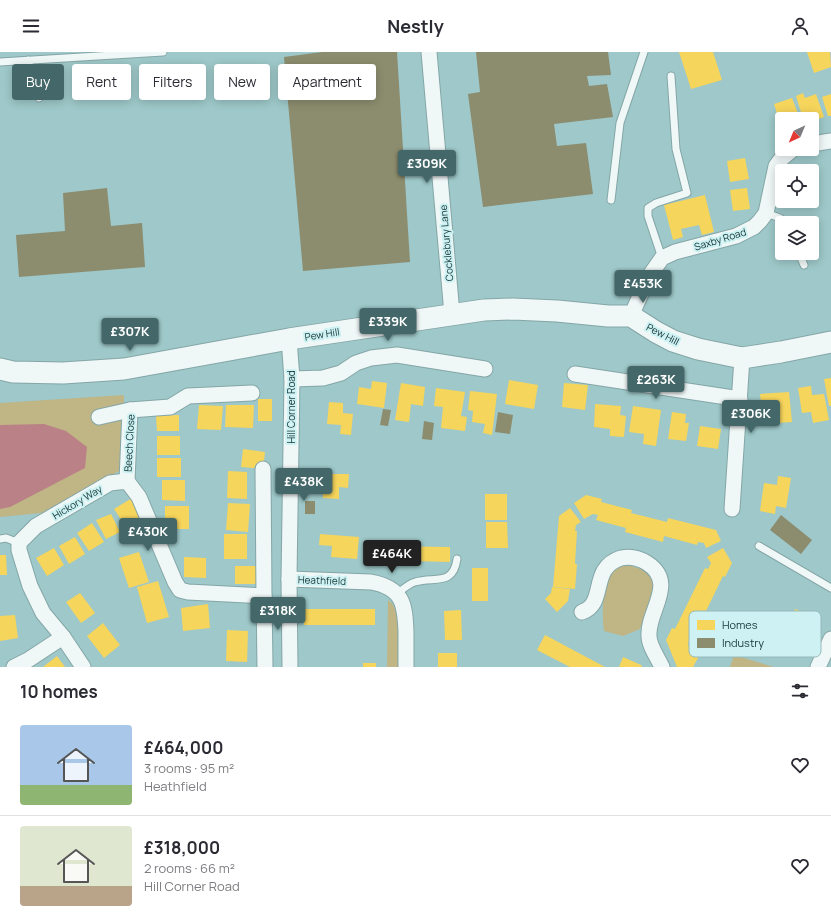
<!DOCTYPE html>
<html lang="en">
<head>
<meta charset="utf-8">
<style>
  :root { --surface:#fff; --page:#f2f2f3; --text:#2b2b33; --muted:#7c7c81; --line:#e1e1e2; --accent:#446869 }
  body { margin:0; font-family:Manrope,sans-serif; background:var(--page); color:var(--text); height:100vh; display:flex; flex-direction:column; font-size:15px; white-space:nowrap }
  * { box-sizing:border-box; margin:0 }
  p { font-size:13px; color:var(--muted) }
  .icon { flex:none; width:22px; height:22px; fill:none; stroke:currentColor; stroke-width:2; stroke-linecap:round; stroke-linejoin:round }
  .map { position:relative; height:615px; overflow:hidden }
  .sheet { display:flex; flex-direction:column; background:var(--surface); flex:1 }
  .sheet>* { flex:none }
  .guide { position:absolute; left:12px; top:12px; width:400px; height:36px; display:flex; gap:8px }
  .needle { width:26px; rotate:224deg }
  .controls { position:absolute; left:775px; top:60px; display:grid; gap:8px }
  .controls a { display:grid; place-items:center; width:44px; height:44px; border-radius:4px; background:var(--surface); box-shadow:0 2px 10px #0003; font-size:20px }
  .price { position:absolute; translate:-50% -34px; padding:0 9px; border-radius:4px; background:var(--accent); color:#fff; font-size:13px; line-height:26px; filter:drop-shadow(0 1px 2px #0008) }
  .price::after { content:''; position:absolute; left:50%; top:24px; width:12px; height:9px; margin-left:-6px; background:inherit; clip-path:polygon(0 0,100% 0,50% 100%) }
  .price.active { background:#222; color:#fff }
  ul { padding:0; list-style:none }
  li { display:flex; align-items:center; gap:12px; height:100px; padding:0 20px }
  li+li { border-top:1px solid var(--line) }
  li span { display:grid; place-items:center; flex:none; width:112px; height:80px; border-radius:4px; color:#555 }
  li>.icon { margin-inline-start:auto }
  span .icon { width:48px; height:48px; fill:#fffc; stroke-width:1 }
  li b { font-size:17px }
  h2 { display:flex; justify-content:space-between; align-items:center; height:48px; padding:0 20px; font-size:17px }
  .tag { padding:0 14px; border-radius:4px; background:var(--surface); box-shadow:0 2px 10px #0003; font-size:14px; line-height:36px }
  .tag.active { background:var(--accent); color:#fff }
  header { display:flex; justify-content:space-between; align-items:center; height:52px; padding:0 20px; background:var(--surface); font-size:18px; font-weight:700 }
  .map>svg:first-child { display:block }
</style>
</head>
<body>
<header><svg class="icon" aria-label="menu" viewBox="0 0 24 24"><path d="M4 6h16M4 12h16M4 18h16"/></svg>Nestly<svg class="icon" aria-label="person" viewBox="0 0 24 24"><circle cx="12" cy="8" r="4"/><path d="M4 21q1-7 8-7t8 7"/></svg></header>
<div class="map">
<svg width="831" height="615" viewBox="0 0 831 615">
  <rect width="100%" height="100%" fill="#9ec8c9"/>
  <!-- green -->
  <g fill="#c0b585">
    <polygon points="124,343 123,417 41,461 0,465 0,351"/>
    <path d="M 624,513 L 631,514 L 647,519 L 651,524 L 655,537 L 640,577 L 623,584 L 604,579 C 602,562 601,529 616,516 C 618,514 622,514 624,513 Z"/>
    <path d="M 388,548 C 403,556 400,599 401,615 L 387,615 Z"/>
    <polygon points="734,603 774,615 730,615"/>
  </g>
  <!-- water -->
  <polygon fill="#ba8186" points="44,372 66,379 87,395 85,416 10,455 0,457 0,373"/>
  <!-- homes -->
  <g fill="#f6d55c">
    <polygon points="679,0 713,0 722,28 691,37"/>
    <polygon points="807,0 830,0 831,15 814,21"/>
    <polygon points="803,41 805,46 816,42 824,65 812,69 811,65 803,67 796,44"/>
    <polygon points="831,42 831,64 828,64 822,45"/>
    <polygon points="792,46 800,67 782,67 782,70 780,71 774,52"/>
    <polygon points="745,106 749,127 730,130 727,109"/>
    <polygon points="747,136 750,157 733,159 730,138"/>
    <polygon points="705,143 714,180 702,183 699,173 681,177 683,185 673,188 664,153"/>
    <polygon points="831,326 831,354 829,354 824,327"/>
    <polygon points="509,328 538,333 534,357 505,352"/>
    <polygon points="372,329 387,331 384,356 357,352 359,335 371,337"/>
    <polygon points="401,331 425,335 423,354 411,352 409,370 395,368"/>
    <polygon points="564,331 588,333 585,358 562,355"/>
    <polygon points="811,334 812,343 824,342 829,368 813,371 811,360 802,361 798,336"/>
    <polygon points="436,336 465,340 461,364 467,365 465,379 441,376 443,355 434,354"/>
    <polygon points="470,339 497,342 492,383 483,381 485,372 472,370 473,359 468,358"/>
    <polygon points="789,340 792,370 763,372 760,342"/>
    <rect x="258" y="347" width="14" height="22"/>
    <polygon points="329,350 343,351 343,361 353,362 351,383 340,382 341,373 327,372"/>
    <polygon points="595,352 621,354 620,363 626,364 624,385 610,384 610,377 594,375"/>
    <polygon points="199,353 223,354 221,378 197,377"/>
    <polygon points="226,353 254,353 253,376 225,375"/>
    <polygon points="633,354 661,358 656,394 643,392 644,382 629,380"/>
    <polygon points="672,360 686,362 685,371 689,371 686,389 668,387"/>
    <polygon points="179,363 179,379 157,379 156,364"/>
    <polygon points="700,374 721,377 718,397 697,394"/>
    <rect x="157" y="384" width="23" height="19"/>
    <polygon points="243,397 265,400 263,417 241,415"/>
    <rect x="157" y="406" width="24" height="19"/>
    <polygon points="228,419 247,420 247,447 227,446"/>
    <polygon points="323,422 349,422 348,436 339,435 339,447 323,446"/>
    <polygon points="778,424 791,426 786,456 776,454 775,462 760,459 764,431 777,433"/>
    <polygon points="162,428 185,428 185,449 162,448"/>
    <rect x="485" y="442" width="22" height="26"/>
    <polygon points="586,443 602,447 601,450 632,458 631,461 667,470 668,466 716,478 721,489 706,496 704,491 698,490 697,493 664,484 663,490 625,480 626,476 596,468 598,463 593,462 584,467 574,451"/>
    <polygon points="132,446 143,464 126,475 114,457"/>
    <polygon points="228,451 250,452 248,480 226,478"/>
    <rect x="165" y="454" width="24" height="23"/>
    <polygon points="570,456 581,470 576,473 575,479 577,479 575,512 577,512 575,537 553,535 559,464"/>
    <polygon points="111,462 120,480 106,487 96,468"/>
    <polygon points="486,470 507,470 508,496 486,496"/>
    <polygon points="92,471 104,490 89,499 77,481"/>
    <rect x="224" y="482" width="23" height="25"/>
    <polygon points="320,482 359,485 357,507 331,505 332,494 319,493"/>
    <polygon points="75,485 85,502 69,512 59,494"/>
    <polygon points="375,494 450,495 450,510 374,508"/>
    <polygon points="54,496 64,513 47,524 36,506"/>
    <polygon points="723,496 732,511 725,525 723,524 693,586 691,585 688,591 691,600 699,604 693,615 677,615 666,588 672,576 675,577 705,516 708,517 711,511 707,505"/>
    <polygon points="139,500 149,530 129,536 119,506"/>
    <polygon points="0,503 6,503 7,523 0,523"/>
    <polygon points="184,505 206,506 206,526 184,525"/>
    <rect x="235" y="514" width="24" height="18"/>
    <rect x="472" y="516" width="16" height="33"/>
    <polygon points="158,529 169,565 147,571 137,535"/>
    <polygon points="552,535 570,537 568,549 557,560 545,547 551,541"/>
    <polygon points="80,541 95,561 81,571 66,550"/>
    <polygon points="208,552 210,576 183,579 181,556"/>
    <rect x="304" y="557" width="71" height="16"/>
    <polygon points="795,557 815,564 804,593 785,586"/>
    <polygon points="461,558 462,588 445,588 444,559"/>
    <polygon points="15,563 18,586 0,589 0,564"/>
    <polygon points="103,571 120,593 104,606 87,584"/>
    <polygon points="227,578 248,579 247,610 226,609"/>
    <polygon points="545,583 605,615 570,615 537,598"/>
    <rect x="438" y="601" width="19" height="14"/>
    <polygon points="57,604 65,615 43,615 48,611"/>
    <polygon points="623,605 641,613 642,615 619,615"/>
    <rect x="363" y="611" width="13" height="4"/>
  </g>
  <!-- industry -->
  <g fill="#8c8c6e">
    <polygon points="322,0 397,0 410,210 303,219 284,5"/>
    <polygon points="476,0 608,0 611,23 587,24 589,34 607,32 613,65 554,72 557,94 586,91 593,142 483,155 468,42 480,40"/>
    <polygon points="107,136 111,174 142,171 145,215 19,225 16,183 65,179 63,141"/>
    <polygon points="383,357 391,358 388,374 380,373"/>
    <polygon points="498,360 513,363 510,382 495,380"/>
    <polygon points="424,369 434,371 432,388 422,387"/>
    <rect x="305" y="449" width="10" height="13"/>
    <polygon points="781,463 812,488 801,502 770,478"/>
  </g>
  <g fill="none" stroke-linecap="round" stroke-linejoin="round">
    <!-- service casing -->
    <g stroke="#84a6a7" stroke-width="9">
      <g id="service">
        <polyline points="28,8 39,46"/>
        <polyline points="0,10 163,0"/>
        <polyline points="611,148 620,71 644,0"/>
        <polyline points="766,161 780,166 784,171"/>
        <polyline points="799,201 804,213"/>
        <polyline points="662,206 648,164 648,156 656,151 687,141 676,97 671,24"/>
        <polyline points="0,487 6,486 19,491"/>
        <polyline points="759,494 831,536"/>
        <path d="M 397,542 C 402,538 408,532 415,530 C 434,524 453,535 457,507"/>
      </g>
    </g>
    <!-- minor casing -->
    <g stroke="#84a6a7" stroke-width="17">
      <g id="minor">
        <polyline points="429,0 452,262"/>
        <polyline points="812,92 831,89"/>
        <polyline points="631,264 648,226 662,206 675,200 736,184 754,175 760,169 766,161 776,114 781,107 793,97"/>
        <polyline points="289,287 292,327 289,527 290,615"/>
        <polyline points="575,322 740,347"/>
        <polyline points="292,327 323,326 341,321 356,311 371,306 397,303 485,317"/>
        <polyline points="99,365 130,358"/>
        <polyline points="127,429 130,358 170,355 188,344 252,341"/>
        <polyline points="732,457 742,306"/>
        <path d="M 289,527 L 371,530 C 403,536 405,552 406,580 C 406,592 406,603 406,615"/>
        <polyline points="264,544 265,615"/>
        <path d="M 582,560 C 607,552 589,516 621,506 C 630,504 639,506 647,511 C 678,531 647,559 649,584 C 649,594 658,606 662,615"/>
        <polyline points="14,615 28,608 63,585"/>
        <polyline points="83,615 63,585 43,561 30,534 19,498 19,491 36,474 110,431 127,429 139,445 175,530 180,538 188,540 264,544 263,417"/>
        <polyline points="818,615 831,587"/>
      </g>
    </g>
    <!-- secondary casing -->
    <g stroke="#84a6a7" stroke-width="23">
      <polyline id="secondary" points="0,317 13,320 63,321 124,317 289,287 484,258 513,257 557,259 608,264 631,264 656,280 673,289 698,297 742,306 781,300 831,290"/>
    </g>
    <!-- service -->
    <use href="#service" stroke="#f0f7f7" stroke-width="7"/>
    <!-- minor -->
    <use href="#minor" stroke="#f0f7f7" stroke-width="15"/>
    <!-- secondary -->
    <use href="#secondary" stroke="#f0f7f7" stroke-width="21"/>
  </g>
  <g text-anchor="middle" stroke-width="4" stroke-linejoin="round" paint-order="stroke">
    <!-- street labels -->
    <g font-size="10" fill="#143435" stroke="#cef2f3">
      <text transform="translate(720 187) rotate(-17)" y="4">Saxby Road</text>
      <text transform="translate(446 191) rotate(-95)" y="4">Cocklebury Lane</text>
      <text transform="translate(322 282) rotate(-9)" y="4">Pew Hill</text>
      <text transform="translate(663 282) rotate(27)" y="4">Pew Hill</text>
      <text transform="translate(291 355) rotate(-90)" y="4">Hill Corner Road</text>
      <text transform="translate(129 391) rotate(-87)" y="4">Beech Close</text>
      <text transform="translate(77 450) rotate(-31)" y="4">Hickory Way</text>
      <text transform="translate(322 528) rotate(2)" y="4">Heathfield</text>
    </g>
  </g>
  <!-- legend -->
  <rect x="689" y="559" width="132" height="46" rx="6" fill="#cef2f3" stroke="#96b9ba" stroke-width="1"/>
  <rect x="697" y="568" width="18" height="10" fill="#f6d55c"/>
  <rect x="697" y="586" width="18" height="10" fill="#8c8c6e"/>
  <g font-size="11" fill="#143435">
    <text x="722" y="577">Homes</text>
    <text x="722" y="595">Industry</text>
  </g>
</svg>
<div class="controls">
<a><svg class="needle" viewBox="-14 -14 28 28"><path d="M0-13l5 13h-10z" fill="#e53935"/><path d="M0 13l5-13h-10z" fill="#7c7c81"/></svg></a>
<a><svg class="icon" aria-label="locate" viewBox="0 0 24 24"><circle cx="12" cy="12" r="6"/><path d="M12 2v4M12 18v4M2 12h4M18 12h4"/></svg></a>
<a><svg class="icon" aria-label="layers" viewBox="0 0 24 24"><path d="M12 4l9 5-9 5-9-5zM3 14l9 5 9-5"/></svg></a>
</div>
<b class="price" style="left:427px;top:132px">£309K</b>
<b class="price" style="left:643px;top:252px">£453K</b>
<b class="price" style="left:388px;top:290px">£339K</b>
<b class="price" style="left:130px;top:300px">£307K</b>
<b class="price" style="left:656px;top:348px">£263K</b>
<b class="price" style="left:751px;top:382px">£306K</b>
<b class="price" style="left:304px;top:450px">£438K</b>
<b class="price" style="left:148px;top:500px">£430K</b>
<b class="price active" style="left:392px;top:522px">£464K</b>
<b class="price" style="left:278px;top:579px">£318K</b>
<div class="guide">
<a class="tag active">Buy</a>
<a class="tag">Rent</a>
<a class="tag">Filters</a>
<a class="tag">New</a>
<a class="tag">Apartment</a>
</div>
</div>
<section class="sheet">
<h2>10 homes<svg class="icon" aria-label="filters" viewBox="0 0 24 24"><path d="M4 7h16M4 17h16"/><circle cx="9" cy="7" r="2"/><circle cx="15" cy="17" r="2"/></svg></h2>
<ul>
<li><span style="background:linear-gradient(#a9c7e8 75%,#8fb573 0)"><svg class="icon" aria-label="home" viewBox="0 0 24 24"><path d="M3 11l9-7 9 7M6 9v11h12V9"/></svg></span><div><b>£464,000</b><p>3 rooms · 95 m²</p><p>Heathfield</p></div><svg class="icon" aria-label="heart" viewBox="0 0 24 24"><path d="M12 20l-8-8c-3-5 5-10 8-4 3-6 11-1 8 4z"/></svg></li>
<li><span style="background:linear-gradient(#dfe7d0 75%,#b9a48a 0)"><svg class="icon" aria-label="home" viewBox="0 0 24 24"><path d="M3 11l9-7 9 7M6 9v11h12V9"/></svg></span><div><b>£318,000</b><p>2 rooms · 66 m²</p><p>Hill Corner Road</p></div><svg class="icon" aria-label="heart" viewBox="0 0 24 24"><path d="M12 20l-8-8c-3-5 5-10 8-4 3-6 11-1 8 4z"/></svg></li>
</ul>
</section>
</body>
</html>
